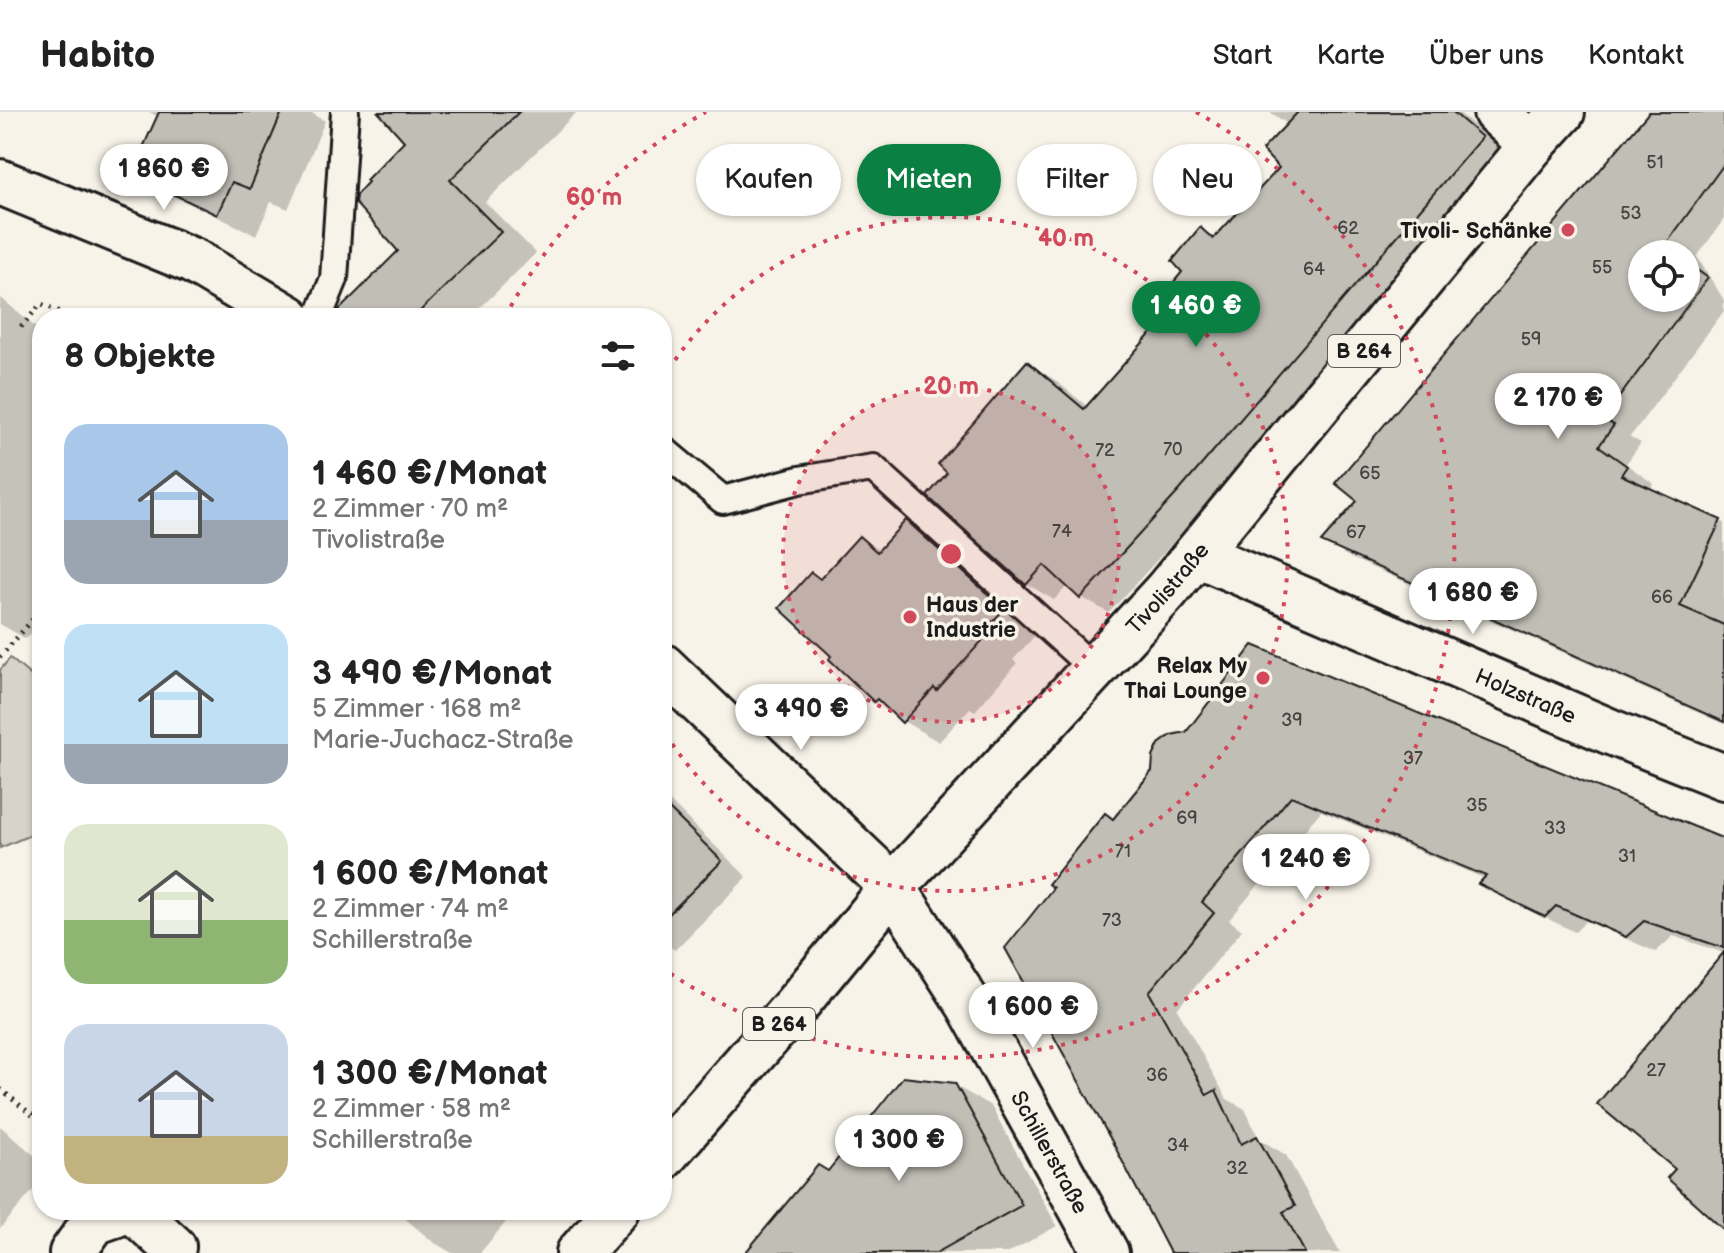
<!DOCTYPE html>
<html lang="de">
<head>
<meta charset="utf-8">
<style>
  :root { --surface:#fff; --page:#f2f2f2; --text:#222; --muted:#767676; --line:#e0e0e0; --accent:#0b8043 }
  body { margin:0; font-family:"Balsamiq Sans",sans-serif; background:var(--page); color:var(--text); height:100vh; display:flex; flex-direction:column; font-size:30px; white-space:nowrap }
  * { box-sizing:border-box; margin:0 }
  p { font-size:26px; color:var(--muted) }
  .icon { flex:none; width:44px; height:44px; fill:none; stroke:currentColor; stroke-width:2; stroke-linecap:round; stroke-linejoin:round }
  .map { position:relative; flex:1; overflow:hidden }
  .side { position:absolute; left:32px; top:196px; width:640px; height:912px; display:flex; flex-direction:column; background:var(--surface); border-radius:32px; box-shadow:0 2px 6px #0004 }
  .side>* { flex:none }
  .top-card { position:absolute; left:696px; top:32px; width:760px; height:72px; display:flex; gap:16px }
  .fabs { position:absolute; left:1628px; top:128px; display:grid; gap:16px }
  .fabs a { display:grid; place-items:center; width:72px; height:72px; border-radius:50%; background:var(--surface); box-shadow:0 2px 6px #0004; font-size:40px }
  .price { position:absolute; translate:-50% -68px; padding:0 18px; border-radius:28px; background:#fff; color:#222; font-size:26px; line-height:52px; filter:drop-shadow(0 2px 4px #0008) }
  .price::after { content:''; position:absolute; left:50%; top:48px; width:24px; height:18px; margin-left:-12px; background:inherit; clip-path:polygon(0 0,100% 0,50% 100%) }
  .price.selected { background:var(--accent); color:#fff }
  ul { padding:0; list-style:none }
  li { display:flex; align-items:center; gap:24px; height:200px; padding:0 32px }
  li span { display:grid; place-items:center; flex:none; width:224px; height:160px; border-radius:24px; color:#555 }
  li>.icon { margin-inline-start:auto }
  span .icon { width:96px; height:96px; fill:#fffc; stroke-width:1 }
  li b { font-size:34px }
  h2 { display:flex; justify-content:space-between; align-items:center; height:96px; padding:0 32px; font-size:34px }
  .pill { padding:0 28px; border-radius:36px; background:var(--surface); box-shadow:0 2px 6px #0004; font-size:28px; line-height:72px }
  .pill.selected { background:var(--accent); color:#fff }
  header { display:flex; align-items:center; gap:48px; box-sizing:border-box; height:112px; padding:0 40px; background:var(--surface); border-bottom:2px solid var(--line) }
  header strong { font-size:38px }
  nav { display:flex; gap:44px; margin-inline-start:auto; font-size:28px }
  .map>svg:first-child { display:block }
</style>
</head>
<body>
<header>
<strong>Habito</strong>
<nav><a>Start</a><a>Karte</a><a>Über uns</a><a>Kontakt</a></nav>
</header>
<div class="map">
<svg width="1724" height="1141" viewBox="0 0 1724 1141">
  <rect width="100%" height="100%" fill="#f7f3e8"/>
  <filter id="ink" filterUnits="userSpaceOnUse"><feTurbulence type="fractalNoise" baseFrequency=".0125" numOctaves="2"/><feDisplacementMap in="SourceGraphic" scale="16" xChannelSelector="R" yChannelSelector="G"/><feConvolveMatrix kernelMatrix="1 2 1 2 8 2 1 2 1" color-interpolation-filters="sRGB"/></filter>
  <g filter="url(#ink)">
    <!-- green -->
    <polygon fill="#d7d3cb" stroke="#7a7874" stroke-width="2" points="10,546 42,573 42,718 0,736 0,558"/>
    <!-- shadow -->
    <g fill="#0003" fill-rule="evenodd">
      <polygon points="149,0 310,0 325,9 288,97 271,90 256,123 171,83 134,61 159,5"/>
      <polygon points="391,0 577,0 485,90 536,141 470,206 371,206 401,139 407,29"/>
      <polygon points="1270,0 1458,0 1509,42 1207,393 1109,501 1081,485 1068,473 1054,488 1027,472 950,361 1027,251 1055,268 1088,295 1187,183 1185,160 1201,118 1216,127 1282,56 1289,13"/>
      <path d="M 1652,0 L 1724,0 L 1724,107 L 1697,145 L 1724,188 L 1724,199 L 1630,325 L 1641,331 L 1626,352 L 1654,372 L 1650,378 L 1724,411 L 1724,612 L 1351,446 L 1324,430 L 1360,389 ZM 1642,142 L 1686,142 L 1686,186 L 1642,186 Z"/>
      <polygon points="0,185 42,221 42,509 26,527 0,512"/>
      <polygon points="907,410 943,431 1039,519 1013,548 1017,551 975,599 970,596 939,630 903,609 890,597 875,588 822,468 860,427 881,439"/>
      <polygon points="1154,660 1724,730 1724,841 1673,824 1656,840 1586,809 1575,820 1509,788 1481,772 1486,767 1321,699 1229,808 1242,818 1177,897 1227,987 1245,997 1259,1027 1286,1043 1340,1141 1174,1141 1114,709"/>
      <polygon points="662,682 747,765 675,838 662,830"/>
      <polygon points="954,973 991,994 1057,1114 1008,1141 748,1141 829,1061"/>
      <polygon points="0,1014 42,1050 42,1068 0,1117"/>
      <polygon points="395,1098 516,1098 480,1141 452,1141 433,1130"/>
    </g>
    <!-- building -->
    <g fill="#c0beb5" stroke="#1c1c1c" stroke-width="2">
      <polygon points="159,0 282,0 250,77 232,70 217,103 131,62"/>
      <polygon points="378,0 519,0 450,68 501,120 413,206 335,206 338,199 398,139 355,91 356,83 368,70 366,68 404,29"/>
      <polygon points="1298,0 1453,0 1482,25 1180,378 1080,487 1044,453 1026,473 927,384 947,361 938,352 1027,249 1084,297 1185,183 1173,171 1182,160 1172,149 1200,115 1213,127 1279,56 1262,38"/>
      <polygon points="1649,0 1724,0 1724,52 1664,135 1674,142 1642,142 1642,186 1686,186 1686,150 1708,166 1603,307 1614,313 1599,334 1627,354 1621,363 1721,408 1680,494 1724,513 1724,610 1321,430 1357,389 1335,371"/>
      <polygon points="906,408 1004,497 978,526 982,529 937,579 934,576 902,611 877,587 874,590 829,547 831,544 779,496 811,460 820,467 859,424 877,440"/>
      <polygon points="1253,533 1724,727 1724,836 1644,809 1626,825 1556,794 1545,805 1478,772 1486,764 1291,684 1202,790 1214,801 1149,880 1207,983 1216,978 1241,1032 1257,1024 1295,1094 1283,1100 1305,1141 1170,1141 1115,1035 1005,836 1053,776 1048,772 1105,701 1113,707 1152,659 1153,645 1159,632 1171,623 1186,620"/>
      <polygon points="662,690 722,749 662,809"/>
      <polygon points="1724,840 1724,1118 1667,1066 1675,1057 1597,992"/>
      <polygon points="903,965 955,971 1022,1093 936,1141 745,1141 818,1053 828,1059"/>
    </g>
    <g fill="none" stroke-linecap="round" stroke-linejoin="round">
      <!-- service casing -->
      <g stroke="#1c1c1c" stroke-width="32">
        <g id="service">
          <polyline points="318,206 334,167 345,0"/>
          <polyline points="662,337 723,388 799,368 873,356 1094,557"/>
        </g>
      </g>
      <!-- minor casing -->
      <g stroke="#1c1c1c" stroke-width="50">
        <g id="minor">
          <polyline points="1496,0 1532,33"/>
          <polyline points="0,70 193,149 289,206"/>
          <path id="s1" d="M 1197,442 L 1611,620 L 1724,665"/>
          <path id="s2" d="M 662,554 L 893,775 L 969,893 L 1106,1141"/>
          <polyline points="133,1098 173,1135 172,1141"/>
          <polyline points="72,1141 94,1110 128,1098"/>
        </g>
      </g>
      <!-- primary casing -->
      <g stroke="#1c1c1c" stroke-width="50">
        <g id="primary">
          <path id="s3" d="M 662,1046 L 796,893 L 893,775 L 1166,479 L 1532,33 L 1562,0"/>
          <polyline points="579,1141 617,1098"/>
        </g>
      </g>
      <!-- path -->
      <g stroke="#1c1c1c" stroke-width="5" stroke-dasharray="2 6" stroke-linecap="butt">
        <polyline points="21,215 41,192 76,206"/>
        <polyline points="0,545 42,497"/>
        <polyline points="0,977 42,1011"/>
      </g>
      <!-- service -->
      <use href="#service" stroke="#f7f3e8" stroke-width="26"/>
      <!-- minor -->
      <use href="#minor" stroke="#f7f3e8" stroke-width="44"/>
      <!-- primary -->
      <use href="#primary" stroke="#f7f3e8" stroke-width="44"/>
    </g>
  </g>
  <!-- distance rings -->
  <circle cx="951" cy="442" r="168" fill="#d1495b" fill-opacity=".12"/>
  <g fill="none" stroke="#d1495b" stroke-width="4" stroke-dasharray="4 8">
    <circle cx="951" cy="442" r="168"/>
    <path d="M662 268A337 337 0 1 1 662 616"/>
    <path d="M505 205A505 505 0 0 1 706 0M1196 0A505 505 0 1 1 665 858"/>
  </g>
  <!-- markers -->
  <g fill="#d1495b" stroke="#f7f3e8" stroke-width="3">
    <circle cx="1568" cy="118" r="8"/>
    <circle cx="910" cy="505" r="8"/>
    <circle cx="1263" cy="566" r="8"/>
  </g>
  <g text-anchor="middle" stroke-width="7" stroke-linejoin="round" paint-order="stroke">
    <!-- number labels -->
    <g font-size="18" fill="#454442">
      <text x="1655" y="56">51</text>
      <text x="1631" y="107">53</text>
      <text x="1348" y="122">62</text>
      <text x="1602" y="161">55</text>
      <text x="1314" y="163">64</text>
      <text x="1531" y="233">59</text>
      <text x="1173" y="343">70</text>
      <text x="1105" y="344">72</text>
      <text x="1370" y="367">65</text>
      <text x="1062" y="425">74</text>
      <text x="1356" y="426">67</text>
      <text x="1662" y="491">66</text>
      <text x="1292" y="614">39</text>
      <text x="1413" y="652">37</text>
      <text x="1477" y="699">35</text>
      <text x="1187" y="712">69</text>
      <text x="1555" y="722">33</text>
      <text x="1123" y="745">71</text>
      <text x="1627" y="750">31</text>
      <text x="1112" y="814">73</text>
      <text x="1656" y="964">27</text>
      <text x="1157" y="969">36</text>
      <text x="1178" y="1039">34</text>
      <text x="1237" y="1062">32</text>
    </g>
    <!-- shield labels -->
    <g fill="#f7f3e8" stroke="#5e5c59" stroke-width="2">
      <rect x="1328" y="223" width="72" height="32" rx="6"/>
      <rect x="743" y="896" width="72" height="32" rx="6"/>
    </g>
    <g font-size="20" font-weight="bold" fill="#1c1c1c">
      <text x="1364" y="246">B 264</text>
      <text x="779" y="919">B 264</text>
    </g>
    <!-- poi labels -->
    <g font-size="22" font-weight="bold" fill="#1c1c1c" stroke="#f7f3e8" text-anchor="end">
      <text x="1552" y="126">Tivoli- Schänke</text>
      <text x="926" y="500" text-anchor="start">Haus der<tspan x="926" dy="25">Industrie</tspan></text>
      <text x="1247" y="561">Relax My<tspan x="1247" dy="25">Thai Lounge</tspan></text>
    </g>
    <!-- street labels -->
    <g font-size="22" fill="#1c1c1c" stroke="#f7f3e8">
      <text dy="8" stroke="none"><textPath href="#s3" startOffset="762">Tivolistraße</textPath></text>
      <text dy="8" stroke="none"><textPath href="#s1" startOffset="358">Holzstraße</textPath></text>
      <text dy="8" stroke="none"><textPath href="#s2" startOffset="628">Schillerstraße</textPath></text>
    </g>
  </g>
  <circle cx="951" cy="442" r="12" fill="#d1495b" stroke="#f7f3e8" stroke-width="4"/>
  <g font-size="24" text-anchor="middle" font-weight="bold" fill="#d1495b" stroke="#f7f3e8" stroke-width="7" stroke-linejoin="round" paint-order="stroke">
    <text x="594" y="93">60 m</text>
    <text x="1066" y="134">40 m</text>
    <text x="951" y="282">20 m</text>
  </g>
</svg>
<div class="fabs">
<a><svg class="icon" aria-label="locate" viewBox="0 0 24 24"><circle cx="12" cy="12" r="6"/><path d="M12 2v4M12 18v4M2 12h4M18 12h4"/></svg></a>
</div>
<b class="price" style="left:164px;top:100px">1 860 €</b>
<b class="price selected" style="left:1196px;top:237px">1 460 €</b>
<b class="price" style="left:1558px;top:329px">2 170 €</b>
<b class="price" style="left:1473px;top:524px">1 680 €</b>
<b class="price" style="left:801px;top:640px">3 490 €</b>
<b class="price" style="left:1306px;top:790px">1 240 €</b>
<b class="price" style="left:1033px;top:938px">1 600 €</b>
<b class="price" style="left:899px;top:1071px">1 300 €</b>
<div class="top-card">
<a class="pill">Kaufen</a>
<a class="pill selected">Mieten</a>
<a class="pill">Filter</a>
<a class="pill">Neu</a>
</div>
<section class="side">
<h2>8 Objekte<svg class="icon" aria-label="filters" viewBox="0 0 24 24"><path d="M4 7h16M4 17h16"/><circle cx="9" cy="7" r="2"/><circle cx="15" cy="17" r="2"/></svg></h2>
<ul>
<li><span style="background:linear-gradient(#a9c7e8 60%,#9aa5b1 0)"><svg class="icon" aria-label="home" viewBox="0 0 24 24"><path d="M3 11l9-7 9 7M6 9v11h12V9"/></svg></span><div><b>1 460 €/Monat</b><p>2 Zimmer · 70 m²</p><p>Tivolistraße</p></div></li>
<li><span style="background:linear-gradient(#bfe0f5 75%,#9aa5b1 0)"><svg class="icon" aria-label="home" viewBox="0 0 24 24"><path d="M3 11l9-7 9 7M6 9v11h12V9"/></svg></span><div><b>3 490 €/Monat</b><p>5 Zimmer · 168 m²</p><p>Marie-Juchacz-Straße</p></div></li>
<li><span style="background:linear-gradient(#dfe7d0 60%,#8fb573 0)"><svg class="icon" aria-label="home" viewBox="0 0 24 24"><path d="M3 11l9-7 9 7M6 9v11h12V9"/></svg></span><div><b>1 600 €/Monat</b><p>2 Zimmer · 74 m²</p><p>Schillerstraße</p></div></li>
<li><span style="background:linear-gradient(#c9d6e8 70%,#c2b280 0)"><svg class="icon" aria-label="home" viewBox="0 0 24 24"><path d="M3 11l9-7 9 7M6 9v11h12V9"/></svg></span><div><b>1 300 €/Monat</b><p>2 Zimmer · 58 m²</p><p>Schillerstraße</p></div></li>
</ul>
</section>
</div>
</body>
</html>
